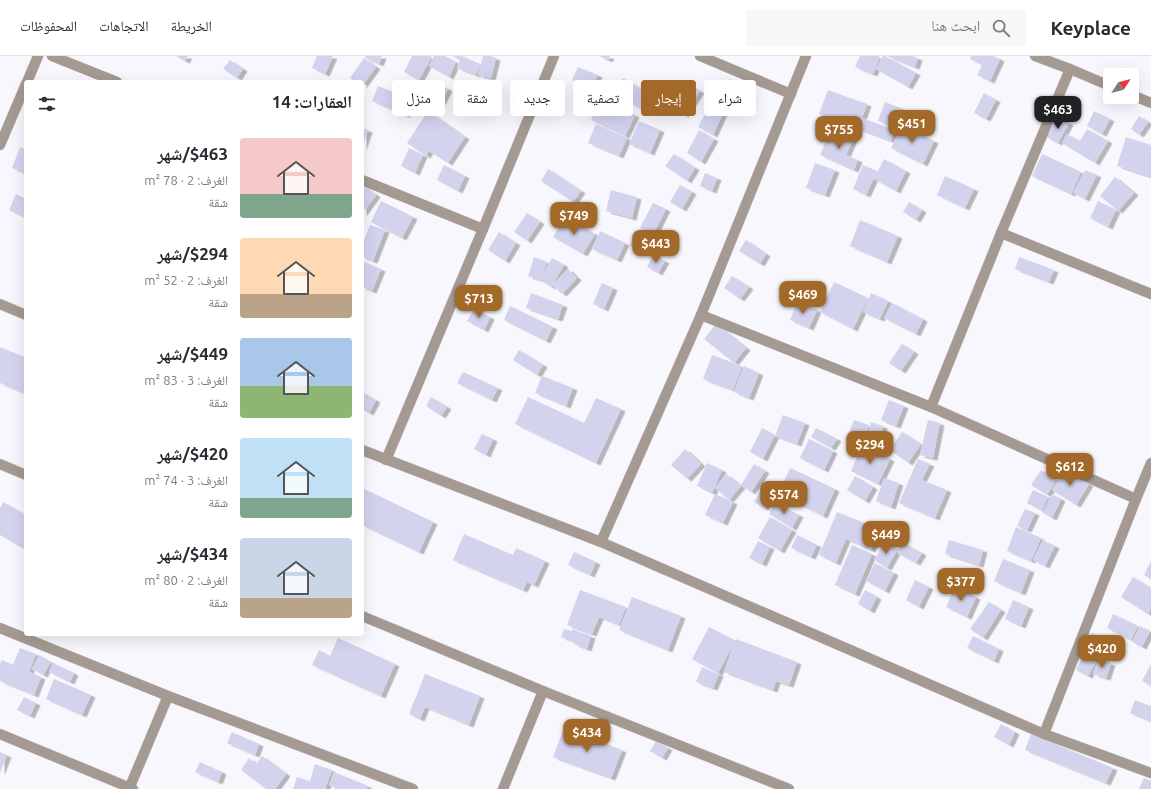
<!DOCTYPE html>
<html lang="ar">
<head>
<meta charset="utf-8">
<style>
  :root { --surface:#fff; --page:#f7f7f7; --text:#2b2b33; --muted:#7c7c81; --line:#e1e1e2; --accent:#a36928 }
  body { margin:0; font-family:Ubuntu,"Noto Naskh Arabic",sans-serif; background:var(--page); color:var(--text); direction:rtl; height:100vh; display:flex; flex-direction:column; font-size:15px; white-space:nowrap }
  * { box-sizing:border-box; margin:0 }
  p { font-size:13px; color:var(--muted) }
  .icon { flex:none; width:22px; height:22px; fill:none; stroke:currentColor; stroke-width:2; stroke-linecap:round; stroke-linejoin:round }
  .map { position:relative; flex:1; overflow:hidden; direction:ltr }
  .panel { position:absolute; left:24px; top:24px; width:340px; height:556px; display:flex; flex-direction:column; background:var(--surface); border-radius:4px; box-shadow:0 4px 16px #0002; direction:rtl }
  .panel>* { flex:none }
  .hud { position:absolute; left:376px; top:24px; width:380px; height:36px; direction:rtl; display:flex; gap:8px }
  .needle { width:26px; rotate:54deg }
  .buttons { position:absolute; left:1103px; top:12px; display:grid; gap:8px }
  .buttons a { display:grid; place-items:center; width:36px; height:36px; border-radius:4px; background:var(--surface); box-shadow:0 4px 16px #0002; font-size:20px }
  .price { position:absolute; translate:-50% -34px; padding:0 9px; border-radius:8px; background:var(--accent); color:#fff; font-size:13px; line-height:26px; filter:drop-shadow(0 1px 2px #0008) }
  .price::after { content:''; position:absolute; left:50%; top:24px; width:12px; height:9px; margin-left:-6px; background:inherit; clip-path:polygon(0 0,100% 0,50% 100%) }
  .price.active { background:#222; color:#fff }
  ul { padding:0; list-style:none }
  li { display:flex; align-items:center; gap:12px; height:100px; padding:0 12px }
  li span { display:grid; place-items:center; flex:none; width:112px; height:80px; border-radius:4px; color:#555 }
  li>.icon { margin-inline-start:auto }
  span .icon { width:48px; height:48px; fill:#fffc; stroke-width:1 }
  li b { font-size:17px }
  h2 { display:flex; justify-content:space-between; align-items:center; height:48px; padding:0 12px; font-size:17px }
  .pill { padding:0 14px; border-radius:4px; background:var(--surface); box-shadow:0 4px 16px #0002; font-size:14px; line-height:36px }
  .pill.active { background:var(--accent); color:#fff }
  header { display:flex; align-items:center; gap:24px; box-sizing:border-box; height:56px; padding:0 20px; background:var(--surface); border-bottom:1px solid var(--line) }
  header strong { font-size:19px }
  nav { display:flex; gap:22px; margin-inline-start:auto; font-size:14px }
  .search { width:280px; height:36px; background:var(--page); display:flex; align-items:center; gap:10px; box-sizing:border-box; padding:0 14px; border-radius:4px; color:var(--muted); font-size:15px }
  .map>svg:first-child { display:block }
</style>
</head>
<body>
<header>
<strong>Keyplace</strong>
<div class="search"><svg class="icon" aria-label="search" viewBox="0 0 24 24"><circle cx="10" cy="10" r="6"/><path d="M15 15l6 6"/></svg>ابحث هنا</div>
<nav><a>الخريطة</a><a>الاتجاهات</a><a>المحفوظات</a></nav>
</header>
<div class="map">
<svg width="1151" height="733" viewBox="0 0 1151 733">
  <defs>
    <filter id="shadow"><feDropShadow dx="4.5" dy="2.5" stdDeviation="0" flood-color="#0004"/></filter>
  </defs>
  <rect width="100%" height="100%" fill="#f7f7fd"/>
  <!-- building -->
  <g fill="#d3d3ee" filter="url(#shadow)">
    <polygon points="176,0 188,0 185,5"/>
    <polygon points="317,0 333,0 325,18 312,12"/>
    <polygon points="366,0 382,0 379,8 365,2"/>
    <polygon points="412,0 432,0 419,24 404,16"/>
    <polygon points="434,0 445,0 456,6 449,21 429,10"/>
    <polygon points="452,0 462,0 480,8 476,19 457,12 460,4"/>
    <polygon points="483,0 490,0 496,2 491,22 478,19"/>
    <polygon points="599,0 610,0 608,4"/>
    <polygon points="860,0 880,0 873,18 855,11"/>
    <polygon points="883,0 885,0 916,17 908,31 876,13"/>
    <polygon points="887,0 912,0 918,2 915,11"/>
    <polygon points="971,0 994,0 1000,3 990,25 977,19 982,9 970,3"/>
    <polygon points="364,2 376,11 362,30 362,26 355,26 350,22"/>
    <polygon points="230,4 243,13 237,22 223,13"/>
    <polygon points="578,11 598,19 591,33 572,24"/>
    <polygon points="623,22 650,38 641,53 614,38"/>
    <polygon points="730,23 750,36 738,57 717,44"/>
    <polygon points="435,26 448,33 436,56 423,50"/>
    <polygon points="688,28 700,35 684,59 672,52"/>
    <polygon points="378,30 411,43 405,59 372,45"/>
    <polygon points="828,34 867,48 862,62 895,74 891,85 819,58"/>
    <polygon points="984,37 996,44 986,63 974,57"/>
    <polygon points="602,43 635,59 625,80 591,64"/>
    <polygon points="885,46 901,52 894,71 878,65"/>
    <polygon points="709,50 723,57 713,79 698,71"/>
    <polygon points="428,55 465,81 448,107 429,95 426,100 407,87"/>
    <polygon points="1094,55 1110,63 1102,78 1087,70"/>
    <polygon points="1139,60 1148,66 1139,79 1131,73"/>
    <polygon points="1057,61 1069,67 1058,87 1046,81"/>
    <polygon points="639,65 660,74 650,97 629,88"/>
    <polygon points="596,68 627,82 619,100 588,87"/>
    <polygon points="902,69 934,85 923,108 891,92"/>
    <polygon points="362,72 368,74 362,92"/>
    <polygon points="831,73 853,83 846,99 858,104 854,114 820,99"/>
    <polygon points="1087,73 1108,85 1095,107 1062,87 1067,78 1080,85"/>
    <polygon points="699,74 714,83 701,106 687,97"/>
    <polygon points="1126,81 1151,89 1151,121 1117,110"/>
    <polygon points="20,91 26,93 26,118 12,112"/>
    <polygon points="409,92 423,99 415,117 401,110"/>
    <polygon points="674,98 695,112 687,125 665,110"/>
    <polygon points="1042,98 1081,116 1071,138 1032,120"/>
    <polygon points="884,103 906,115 896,135 874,123"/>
    <polygon points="815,107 835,114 825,139 806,132"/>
    <polygon points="444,109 465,120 458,135 437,124"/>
    <polygon points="863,109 877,115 866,139 853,133"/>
    <polygon points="548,113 581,135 573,146 541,125"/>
    <polygon points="1085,114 1097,119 1085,143 1073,137"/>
    <polygon points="705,117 717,122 712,135 700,130"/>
    <polygon points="945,120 974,133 965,152 937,139"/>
    <polygon points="1115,121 1134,137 1118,155 1100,140"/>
    <polygon points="362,129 376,139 362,158"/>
    <polygon points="680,129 692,136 682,153 670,146"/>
    <polygon points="611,134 637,141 632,162 606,155"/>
    <polygon points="16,138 26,143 26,162 9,154"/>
    <polygon points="381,145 413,161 402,182 371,166"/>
    <polygon points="1098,145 1116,154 1108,171 1090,162"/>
    <polygon points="909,146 922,154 916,164 903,156"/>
    <polygon points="653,147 666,153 653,179 640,172"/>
    <polygon points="527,157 540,166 527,185 514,176"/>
    <polygon points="565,161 595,178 583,198 553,181"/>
    <polygon points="860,164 898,180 887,206 850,190"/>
    <polygon points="370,169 385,174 373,205 362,201 362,189"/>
    <polygon points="600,175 625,187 617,204 592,193"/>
    <polygon points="635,175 659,184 654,199 630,190"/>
    <polygon points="499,176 516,187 505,205 488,194"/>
    <polygon points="746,184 766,198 760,208 739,195"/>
    <polygon points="653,199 665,205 658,217 647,211"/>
    <polygon points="534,201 547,206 540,223 552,202 564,209 551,231 540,224 528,220"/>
    <polygon points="1019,201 1054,214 1049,226 1015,213"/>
    <polygon points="362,205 381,213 372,235 362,231"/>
    <polygon points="568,213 577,222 562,238 552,229"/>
    <polygon points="732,220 749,231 740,243 724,232"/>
    <polygon points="834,226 868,242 853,273 820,256"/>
    <polygon points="602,227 613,232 604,253 593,248"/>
    <polygon points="531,237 563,249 558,263 526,252"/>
    <polygon points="871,237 888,245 880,263 863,256"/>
    <polygon points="797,246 817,254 809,272 790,264"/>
    <polygon points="892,247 923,263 916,278 884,262"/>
    <polygon points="510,250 553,271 546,285 504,264"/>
    <polygon points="474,253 490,261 484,274 467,265"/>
    <polygon points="716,268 746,292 734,307 704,283"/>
    <polygon points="902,288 914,296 901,315 889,307"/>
    <polygon points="0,291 24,301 26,298 26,338 0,327"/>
    <polygon points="519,294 543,309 537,319 513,304"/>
    <polygon points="712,299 742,310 733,334 703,323"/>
    <polygon points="744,310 759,317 749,342 734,336"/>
    <polygon points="463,316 498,332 492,344 457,327"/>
    <polygon points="542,320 573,332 566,350 535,337"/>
    <polygon points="362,336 376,344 369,357 362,353"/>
    <polygon points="431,341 447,351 441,360 426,350"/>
    <polygon points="528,341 584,367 596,342 621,353 596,407 515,368"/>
    <polygon points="889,344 904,350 896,370 881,364"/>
    <polygon points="783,359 805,367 797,388 775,380"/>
    <polygon points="854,364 869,369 861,390 846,384"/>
    <polygon points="928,364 940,367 933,402 920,399"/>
    <polygon points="871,366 883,370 877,392 865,389"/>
    <polygon points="762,372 775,379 763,403 750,396"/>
    <polygon points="816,372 837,383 831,392 811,381"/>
    <polygon points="902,376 921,388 908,407 890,394"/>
    <polygon points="482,378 493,383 486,399 474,393"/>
    <polygon points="809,383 833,395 824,414 800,402"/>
    <polygon points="862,390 890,403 878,428 851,415"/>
    <polygon points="685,393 701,408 687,423 671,409"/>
    <polygon points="918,403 930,408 922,424 947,434 935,462 899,447"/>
    <polygon points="707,407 722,414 712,437 697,430"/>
    <polygon points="754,408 765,415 751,436 741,429"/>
    <polygon points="790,412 835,433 823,460 778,438"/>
    <polygon points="1065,413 1089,428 1076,449 1052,434"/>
    <polygon points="1041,414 1056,424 1047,439 1031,429"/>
    <polygon points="726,418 741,430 729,444 715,432"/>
    <polygon points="855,420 873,431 865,445 847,434"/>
    <polygon points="884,422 899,427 891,451 876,445"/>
    <polygon points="362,432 433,466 419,496 362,469"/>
    <polygon points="761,434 772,440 764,452 754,446"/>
    <polygon points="1033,434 1048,441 1042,455 1027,447"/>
    <polygon points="715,438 733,446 723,467 705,459"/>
    <polygon points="1052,438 1061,443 1052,462 1043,457"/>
    <polygon points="3,446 26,459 26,494 0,479 0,452"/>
    <polygon points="775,447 799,459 792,472 769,458"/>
    <polygon points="1025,453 1035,457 1027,474 1017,470"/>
    <polygon points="837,456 879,473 871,494 846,483 836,507 819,499"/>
    <polygon points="770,461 792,474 780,495 758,482"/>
    <polygon points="1016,471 1041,482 1031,505 1007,495"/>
    <polygon points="464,478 513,499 516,492 545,505 534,529 527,526 523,534 453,504"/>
    <polygon points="797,479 817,489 811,501 791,492"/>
    <polygon points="949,484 983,494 979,509 945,498"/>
    <polygon points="1043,484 1055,490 1045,510 1033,504"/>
    <polygon points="758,485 770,491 762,508 749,502"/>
    <polygon points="885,486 897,494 887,512 874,504"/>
    <polygon points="902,486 922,497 916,507 897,497"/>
    <polygon points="852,489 872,498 855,538 835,529"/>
    <polygon points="574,496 596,506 590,519 568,509"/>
    <polygon points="1003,503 1030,514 1021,537 994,525"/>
    <polygon points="1151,505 1151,523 1144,519"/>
    <polygon points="875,507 894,517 885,535 866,525"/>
    <polygon points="1133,521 1151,532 1151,552 1148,558 1121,541"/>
    <polygon points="915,524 929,531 919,551 906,544"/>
    <polygon points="955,531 976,541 967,561 946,551"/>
    <polygon points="580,534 626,551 619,569 599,561 592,578 567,569"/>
    <polygon points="865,534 877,541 870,555 858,548"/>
    <polygon points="632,541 681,560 668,594 619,574"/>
    <polygon points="1013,544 1029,551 1021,570 1005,563"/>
    <polygon points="989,546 1001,554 983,582 970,573"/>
    <polygon points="1113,558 1138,570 1131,584 1107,572"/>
    <polygon points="1140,570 1150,575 1142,591 1132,586"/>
    <polygon points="709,571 736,585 736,583 797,606 789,629 776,625 773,634 724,616 735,585 718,617 692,603"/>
    <polygon points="564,573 572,575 572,573 591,580 587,593 574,588 575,586 561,581"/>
    <polygon points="1092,577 1105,584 1098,597 1085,590"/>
    <polygon points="973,580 999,593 994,605 967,592"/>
    <polygon points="338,582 395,608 381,640 312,609 319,594 330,600"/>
    <polygon points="20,592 36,598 29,616 41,621 34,639 0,625 0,608 2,604 13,609"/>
    <polygon points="1086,593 1099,600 1088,620 1076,614"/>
    <polygon points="39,599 51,606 43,619 32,613"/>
    <polygon points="1098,604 1111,607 1106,622 1093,618"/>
    <polygon points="53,607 74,617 70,626 49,616"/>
    <polygon points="1151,608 1151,630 1142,625"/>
    <polygon points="702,611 719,618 713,632 696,626"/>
    <polygon points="425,618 480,640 469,669 425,651 420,663 409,658"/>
    <polygon points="54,623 91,639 82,659 46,643"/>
    <polygon points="24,641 36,647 30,660 17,654"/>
    <polygon points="1135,644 1151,650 1151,665 1130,657"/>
    <polygon points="1001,668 1015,676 1009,689 994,681"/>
    <polygon points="564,672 622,694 611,722 553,701"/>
    <polygon points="232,676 259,688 255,699 227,687"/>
    <polygon points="1031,678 1113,712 1106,727 1025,694"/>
    <polygon points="656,685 668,692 662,702 650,695"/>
    <polygon points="0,696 7,699 0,717"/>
    <polygon points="262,700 286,718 275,733 266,733 241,714 249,702 256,708"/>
    <polygon points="200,706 222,716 218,726 195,716"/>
    <polygon points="315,708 332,714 325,733 293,733 297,721 310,725"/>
    <polygon points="334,716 368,730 366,733 339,733 329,729"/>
    <polygon points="1144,722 1151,725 1151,733 1139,733"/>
  </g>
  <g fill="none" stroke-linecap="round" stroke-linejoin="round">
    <!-- minor casing -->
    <g stroke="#d2d2d8" stroke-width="11">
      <g id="minor">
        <polyline points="52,0 117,26"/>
        <polyline points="700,0 791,38"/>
        <polyline points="1035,0 1070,13 1110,30"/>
        <polyline points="27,26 38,0"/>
        <polyline points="1132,39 1151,47"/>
        <polyline points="0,89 26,28"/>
        <polyline points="362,124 483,173"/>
        <polyline points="1001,177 1151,238"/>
        <polyline points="0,248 26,259"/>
        <polyline points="701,259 931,351 1136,443"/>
        <polyline points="931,351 1001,177 1070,13"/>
        <polyline points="362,394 601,486 1044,678 1151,717"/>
        <polyline points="386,404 483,173 554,0"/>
        <polyline points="0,408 26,419"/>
        <polyline points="601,486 701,259 806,0"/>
        <polyline points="362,560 543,635 789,733"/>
        <polyline points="0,572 168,640 413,733"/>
        <polyline points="0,678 133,733"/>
        <polyline points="1044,678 1136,443 1151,407"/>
        <polyline points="129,733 168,640"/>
        <polyline points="503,733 543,635"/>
      </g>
    </g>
    <!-- minor -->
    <use href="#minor" stroke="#a49a91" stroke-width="10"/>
  </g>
</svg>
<div class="buttons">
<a><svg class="needle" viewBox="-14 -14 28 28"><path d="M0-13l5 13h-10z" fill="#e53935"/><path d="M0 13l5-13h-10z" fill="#7c7c81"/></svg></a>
</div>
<b class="price active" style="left:1058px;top:74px">$463</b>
<b class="price" style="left:912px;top:88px">$451</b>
<b class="price" style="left:839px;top:94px">$755</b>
<b class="price" style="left:574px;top:180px">$749</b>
<b class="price" style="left:656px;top:208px">$443</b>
<b class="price" style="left:803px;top:259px">$469</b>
<b class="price" style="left:479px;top:263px">$713</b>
<b class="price" style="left:870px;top:409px">$294</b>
<b class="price" style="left:1070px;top:431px">$612</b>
<b class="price" style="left:784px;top:459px">$574</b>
<b class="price" style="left:886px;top:499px">$449</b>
<b class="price" style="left:961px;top:546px">$377</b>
<b class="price" style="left:1102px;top:613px">$420</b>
<b class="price" style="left:587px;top:697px">$434</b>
<div class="hud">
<a class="pill">شراء</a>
<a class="pill active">إيجار</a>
<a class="pill">تصفية</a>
<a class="pill">جديد</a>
<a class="pill">شقة</a>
<a class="pill">منزل</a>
</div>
<section class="panel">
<h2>العقارات: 14<svg class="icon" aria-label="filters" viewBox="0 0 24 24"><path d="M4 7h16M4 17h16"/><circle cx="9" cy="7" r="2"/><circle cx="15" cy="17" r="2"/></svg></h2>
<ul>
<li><span style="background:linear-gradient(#f6c9c9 70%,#7fa58c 0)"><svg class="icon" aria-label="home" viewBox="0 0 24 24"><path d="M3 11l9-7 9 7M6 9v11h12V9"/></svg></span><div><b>$463/شهر</b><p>الغرف: 2 · 78 m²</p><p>شقة</p></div></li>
<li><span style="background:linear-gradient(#ffd9b3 70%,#b9a48a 0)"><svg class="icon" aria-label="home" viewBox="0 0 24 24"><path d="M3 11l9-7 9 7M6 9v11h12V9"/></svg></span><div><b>$294/شهر</b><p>الغرف: 2 · 52 m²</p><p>شقة</p></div></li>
<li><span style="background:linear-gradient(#a9c7e8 60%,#8fb573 0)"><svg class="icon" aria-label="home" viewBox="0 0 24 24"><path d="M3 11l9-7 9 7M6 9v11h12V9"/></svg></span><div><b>$449/شهر</b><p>الغرف: 3 · 83 m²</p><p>شقة</p></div></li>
<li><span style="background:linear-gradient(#bfe0f5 75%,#7fa58c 0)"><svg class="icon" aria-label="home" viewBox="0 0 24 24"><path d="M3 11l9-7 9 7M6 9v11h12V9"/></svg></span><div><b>$420/شهر</b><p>الغرف: 3 · 74 m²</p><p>شقة</p></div></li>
<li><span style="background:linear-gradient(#c9d6e8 75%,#b9a48a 0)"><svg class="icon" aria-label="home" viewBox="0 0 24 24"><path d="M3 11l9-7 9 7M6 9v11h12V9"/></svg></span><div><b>$434/شهر</b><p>الغرف: 2 · 80 m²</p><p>شقة</p></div></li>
</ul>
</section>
</div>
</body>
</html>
